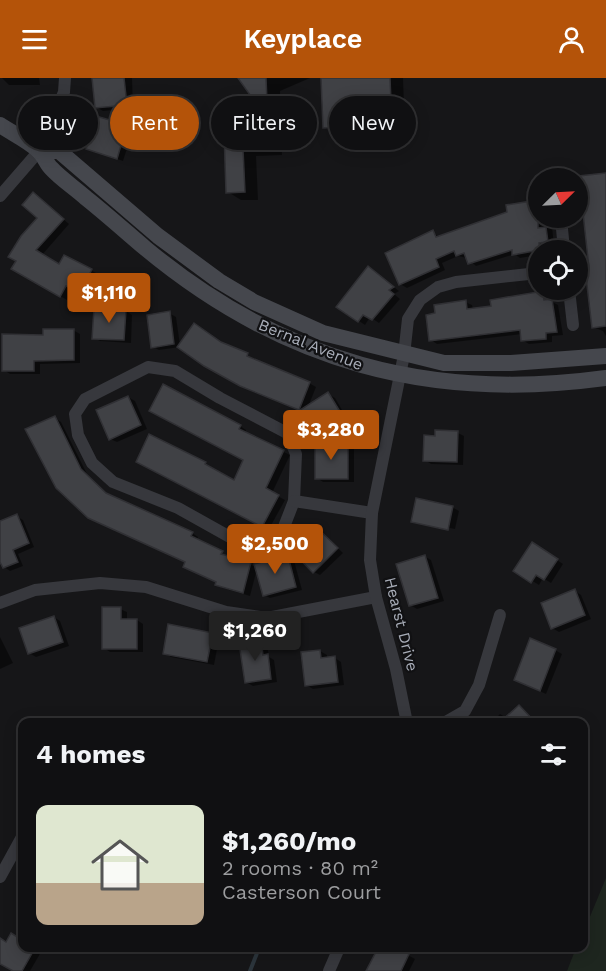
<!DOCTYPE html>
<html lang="en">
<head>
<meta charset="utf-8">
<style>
  :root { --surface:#101012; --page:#1e1e20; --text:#f1f3f6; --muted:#9c9d9f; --line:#303032; --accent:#b45309 }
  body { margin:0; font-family:"Work Sans",sans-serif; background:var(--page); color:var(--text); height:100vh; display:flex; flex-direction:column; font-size:22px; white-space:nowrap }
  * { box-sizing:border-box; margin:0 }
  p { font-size:20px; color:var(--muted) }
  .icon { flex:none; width:33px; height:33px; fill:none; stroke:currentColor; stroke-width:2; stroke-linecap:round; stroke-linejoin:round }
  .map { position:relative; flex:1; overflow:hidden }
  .panel { position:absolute; left:18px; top:640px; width:570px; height:234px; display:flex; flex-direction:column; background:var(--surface); border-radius:12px; box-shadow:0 3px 15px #0003,0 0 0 2px var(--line) }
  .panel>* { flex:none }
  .guide { position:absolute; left:18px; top:18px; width:570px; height:54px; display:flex; gap:12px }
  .needle { width:39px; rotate:66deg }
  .fabs { position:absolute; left:528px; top:90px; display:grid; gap:12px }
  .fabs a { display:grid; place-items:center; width:60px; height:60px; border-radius:50%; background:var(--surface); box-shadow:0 3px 15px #0003,0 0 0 2px var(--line); font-size:30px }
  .price { position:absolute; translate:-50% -51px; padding:0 14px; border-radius:6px; background:var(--accent); color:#fff; font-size:20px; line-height:39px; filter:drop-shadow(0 2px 3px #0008) }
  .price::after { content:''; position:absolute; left:50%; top:36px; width:18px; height:14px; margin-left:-9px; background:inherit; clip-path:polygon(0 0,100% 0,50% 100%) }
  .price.selected { background:#222; color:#fff }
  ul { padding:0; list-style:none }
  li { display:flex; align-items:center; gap:18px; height:150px; padding:0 18px }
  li+li { border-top:2px solid var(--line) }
  li span { display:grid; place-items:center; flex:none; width:168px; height:120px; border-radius:12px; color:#555 }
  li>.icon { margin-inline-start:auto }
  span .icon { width:72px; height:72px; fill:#fffc; stroke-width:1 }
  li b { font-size:26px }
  h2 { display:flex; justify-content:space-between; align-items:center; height:72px; padding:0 18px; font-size:26px }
  .tag { padding:0 21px; border-radius:27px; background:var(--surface); box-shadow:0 3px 15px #0003,0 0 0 2px var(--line); font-size:21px; line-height:54px }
  .tag.selected { background:var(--accent); color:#fff }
  header { display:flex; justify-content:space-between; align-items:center; height:78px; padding:0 18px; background:var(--accent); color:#fff; font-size:27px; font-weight:600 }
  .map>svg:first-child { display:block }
</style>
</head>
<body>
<header><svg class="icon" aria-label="menu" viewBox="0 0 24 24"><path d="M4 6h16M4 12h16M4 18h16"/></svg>Keyplace<svg class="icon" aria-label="person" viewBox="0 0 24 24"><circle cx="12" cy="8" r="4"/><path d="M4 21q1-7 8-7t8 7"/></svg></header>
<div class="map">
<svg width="606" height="893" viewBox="0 0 606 893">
  <rect width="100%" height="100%" fill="#161618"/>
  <!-- green -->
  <polygon fill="#1e261f" points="606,800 606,893 567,893 576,870 584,870 584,853"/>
  <!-- shadow -->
  <g fill="#0007">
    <polygon points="2,0 39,0 40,7 9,7"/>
    <polygon points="95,0 132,0 133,30 103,33 96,29"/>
    <polygon points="240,0 310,0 280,13 282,77 256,78 258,122 241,122 228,114 256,23"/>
    <polygon points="323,0 403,0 405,55 338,57 324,49"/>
    <polygon points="126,48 133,52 123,83 88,71 92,55 86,51"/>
    <polygon points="606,96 606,258 603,253 593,249 591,191"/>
    <polygon points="34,116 69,146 42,177 60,188 65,179 98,196 88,216 73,211 67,222 13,191 39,140"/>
    <polygon points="538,124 538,140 551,140 554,167 545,169 545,172 538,172 538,177 520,180 515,176 476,188 467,180 458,178 442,185 445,192 407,210 400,206 433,154 440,160 509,135 508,129"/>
    <polygon points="369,190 399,213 394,216 400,221 379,245 370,239 365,247 359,243"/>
    <polygon points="543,214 550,218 550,223 558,227 563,257 552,258 552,264 529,266 522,262 522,256 437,266 431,262 437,236 465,224 472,227 473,232 493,229 492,223"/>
    <polygon points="126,233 132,237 131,265 100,263 94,260"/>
    <polygon points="169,235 176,239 180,267 224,267 309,305 316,309 308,329 328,316 335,320 352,349 330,363 323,359 309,336 248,311 180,269 159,272 153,269"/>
    <polygon points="73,252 80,256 80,285 40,286 40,296 10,296 4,292 45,258"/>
    <polygon points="128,319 135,323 147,351 117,364 110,361"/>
    <polygon points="157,336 240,348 246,352 245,355 290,377 272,415 285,422 269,451 144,387 205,385 234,404 245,381"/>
    <polygon points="55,340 61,344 87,396 110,419 192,455 198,459 197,462 228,479 257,489 282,480 287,476 293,479 302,512 270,520 264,517 257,491 250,518 223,510 217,507 218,504 187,484 96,443"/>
    <polygon points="458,355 464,358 463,387 431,386 425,382"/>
    <polygon points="348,367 354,370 354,404 323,404 317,400"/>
    <polygon points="452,429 459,433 455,451 412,443"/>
    <polygon points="16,438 23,442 34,469 18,476 23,488 10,493 4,489 0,480 0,445"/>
    <polygon points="315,448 343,475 320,497 314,494"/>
    <polygon points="539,470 563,486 551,505 543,500 539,507 515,492"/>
    <polygon points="424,478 431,482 444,523 417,531 410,527"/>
    <polygon points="575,513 581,517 591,541 559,554 552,550"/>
    <polygon points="120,531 127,534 127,542 137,542 143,546 143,574 110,574 104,570"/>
    <polygon points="54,539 60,543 69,568 36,579 29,575"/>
    <polygon points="212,556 219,560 214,587 171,579 165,575"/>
    <polygon points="0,559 13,585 0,591"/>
    <polygon points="261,564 267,567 269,579 274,582 277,604 253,608 246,604"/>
    <polygon points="555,572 562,576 546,616 522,605"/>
    <polygon points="320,573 327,577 327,581 335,580 341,584 344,607 313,611 306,607"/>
    <polygon points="519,629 537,645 491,645 500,636 507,640"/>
    <polygon points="11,857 22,864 22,870 33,870 41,874 30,893 16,893 0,884 0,862 7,866"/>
    <polygon points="380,870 395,870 415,881 409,893 368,893"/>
  </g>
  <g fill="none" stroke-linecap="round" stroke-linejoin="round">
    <!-- stream -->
    <polyline stroke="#2c353c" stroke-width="4" points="250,893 259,870"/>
  </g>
  <!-- building -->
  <g fill="#404145" stroke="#303034" stroke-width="1.5">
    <polygon points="92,0 124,0 127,27 95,30"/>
    <polygon points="238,0 266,0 269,70 243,71 245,114 226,115 223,23 253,21"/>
    <polygon points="321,0 390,0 392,47 323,50"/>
    <polygon points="89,36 127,47 117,81 86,71 91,54 84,52"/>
    <polygon points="606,95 606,248 592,250 585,190 589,190 579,98"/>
    <polygon points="33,114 64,141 36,172 59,186 64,177 92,191 81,214 66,208 60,219 11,191 16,183 8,179 21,158 37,140 22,127"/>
    <polygon points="538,122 538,150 546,149 548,164 539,165 540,172 512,177 512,172 468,186 464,175 456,178 454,173 436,181 439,189 399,207 385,175 433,152 436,159 507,134 506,127"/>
    <polygon points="368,188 394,209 389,212 394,216 372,242 363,237 358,244 336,229"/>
    <polygon points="543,213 544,222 552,221 557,254 546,255 546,261 521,263 520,252 429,263 426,237 435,235 434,227 466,222 467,231 491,228 490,222"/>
    <polygon points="94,230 126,232 124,262 92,261"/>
    <polygon points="170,233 174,266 151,270 147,237"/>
    <polygon points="194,245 221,264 248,275 247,278 310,304 299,332 240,308 204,288 177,269"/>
    <polygon points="43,251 74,251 74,282 34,283 34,293 2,293 2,256 43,257"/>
    <polygon points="163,306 241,347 239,351 284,372 266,410 279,417 262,449 136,384 149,356 206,384 205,386 234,402 243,382 149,333"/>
    <polygon points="328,314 347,345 322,360 307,335 300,332"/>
    <polygon points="128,318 141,347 109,362 96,332"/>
    <polygon points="55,338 81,391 106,415 193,454 191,458 223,473 221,476 251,484 243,515 215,507 216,504 183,489 185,484 88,440 56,410 25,351"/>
    <polygon points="435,352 458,353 457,384 423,383 424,357 435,358"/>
    <rect x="315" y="365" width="33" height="36"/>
    <polygon points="416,420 453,428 448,452 411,444"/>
    <polygon points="17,436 29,465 13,472 18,484 3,490 0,484 0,443"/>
    <polygon points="314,447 338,470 313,495 290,471"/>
    <polygon points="532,464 558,481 544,502 536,497 531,505 513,493"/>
    <polygon points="287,474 296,509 263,518 254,486 282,479"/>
    <polygon points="425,477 438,520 409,528 396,486"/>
    <polygon points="575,511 585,537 551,551 541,525"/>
    <polygon points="102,529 121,529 121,541 137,541 137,571 102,571"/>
    <polygon points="54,538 63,564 28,576 19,550"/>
    <polygon points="168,546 213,555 207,584 163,576"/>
    <polygon points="530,560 556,571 540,613 514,602"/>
    <polygon points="261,562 263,577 268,576 271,601 245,605 239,565"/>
    <polygon points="320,572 321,580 335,578 338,604 305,608 301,574"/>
    <polygon points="519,627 536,645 499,645"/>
    <polygon points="11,855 22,862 22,870 35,870 22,893 13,893 0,886 0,860 6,864"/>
    <polygon points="378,870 398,870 409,876 401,893 366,893"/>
  </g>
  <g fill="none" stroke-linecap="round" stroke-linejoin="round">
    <!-- minor -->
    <g stroke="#37383d" stroke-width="12">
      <polyline points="0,118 39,73 64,14 65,0"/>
      <polyline points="561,140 564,172"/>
      <polyline points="569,212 573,247"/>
      <polygon points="148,289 175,293 220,320 287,355 296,376 294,423 282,454 260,467 237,463 178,430 113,404 92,385 78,357 75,336 85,321"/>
      <polyline points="294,423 372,435"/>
      <polyline points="0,525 35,512 100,505 146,509 226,534 267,540 376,519"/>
      <polyline points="407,645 396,591 376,519 370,482 372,435 404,277 408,241 420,222 438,209 456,204 538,195"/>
      <polyline points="444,645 465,633 479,607 500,537"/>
      <polyline points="0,799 22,759"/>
      <polyline points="329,893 339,870"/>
    </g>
    <!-- secondary -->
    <g stroke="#45474d" stroke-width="16">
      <path d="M 0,47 C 12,55 27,62 38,72 C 44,77 46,85 51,90 C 61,101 75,110 86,120 C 106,136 125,153 145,170 C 282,284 430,324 606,300"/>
      <polyline points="39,73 59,73 158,158 219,203 254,224 323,255 444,285 511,285 606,278"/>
    </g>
  </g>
  <g text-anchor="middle" stroke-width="4.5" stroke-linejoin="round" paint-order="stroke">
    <!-- street labels -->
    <g font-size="16" fill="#a8adb8" stroke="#111113">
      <text transform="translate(311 266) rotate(22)" y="6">Bernal Avenue</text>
      <text transform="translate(402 546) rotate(76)" y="6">Hearst Drive</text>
    </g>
  </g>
</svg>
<div class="fabs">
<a><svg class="needle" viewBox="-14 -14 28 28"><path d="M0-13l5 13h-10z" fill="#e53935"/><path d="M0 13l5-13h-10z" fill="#9c9d9f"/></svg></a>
<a><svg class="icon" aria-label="locate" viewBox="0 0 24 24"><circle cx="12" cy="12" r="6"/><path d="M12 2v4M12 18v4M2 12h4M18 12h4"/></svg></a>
</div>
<b class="price" style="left:109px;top:246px">$1,110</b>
<b class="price" style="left:331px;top:383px">$3,280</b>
<b class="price" style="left:275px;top:497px">$2,500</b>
<b class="price selected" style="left:255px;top:584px">$1,260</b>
<div class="guide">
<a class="tag">Buy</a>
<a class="tag selected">Rent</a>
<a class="tag">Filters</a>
<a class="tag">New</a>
</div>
<section class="panel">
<h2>4 homes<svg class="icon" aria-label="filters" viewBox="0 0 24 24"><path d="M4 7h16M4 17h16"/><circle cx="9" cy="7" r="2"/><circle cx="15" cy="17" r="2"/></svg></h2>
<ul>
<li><span style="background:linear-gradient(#dfe7d0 65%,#b9a48a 0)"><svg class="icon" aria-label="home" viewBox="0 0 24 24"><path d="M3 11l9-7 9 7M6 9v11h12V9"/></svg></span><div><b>$1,260/mo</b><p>2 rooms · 80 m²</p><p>Casterson Court</p></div></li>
</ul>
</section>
</div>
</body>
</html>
